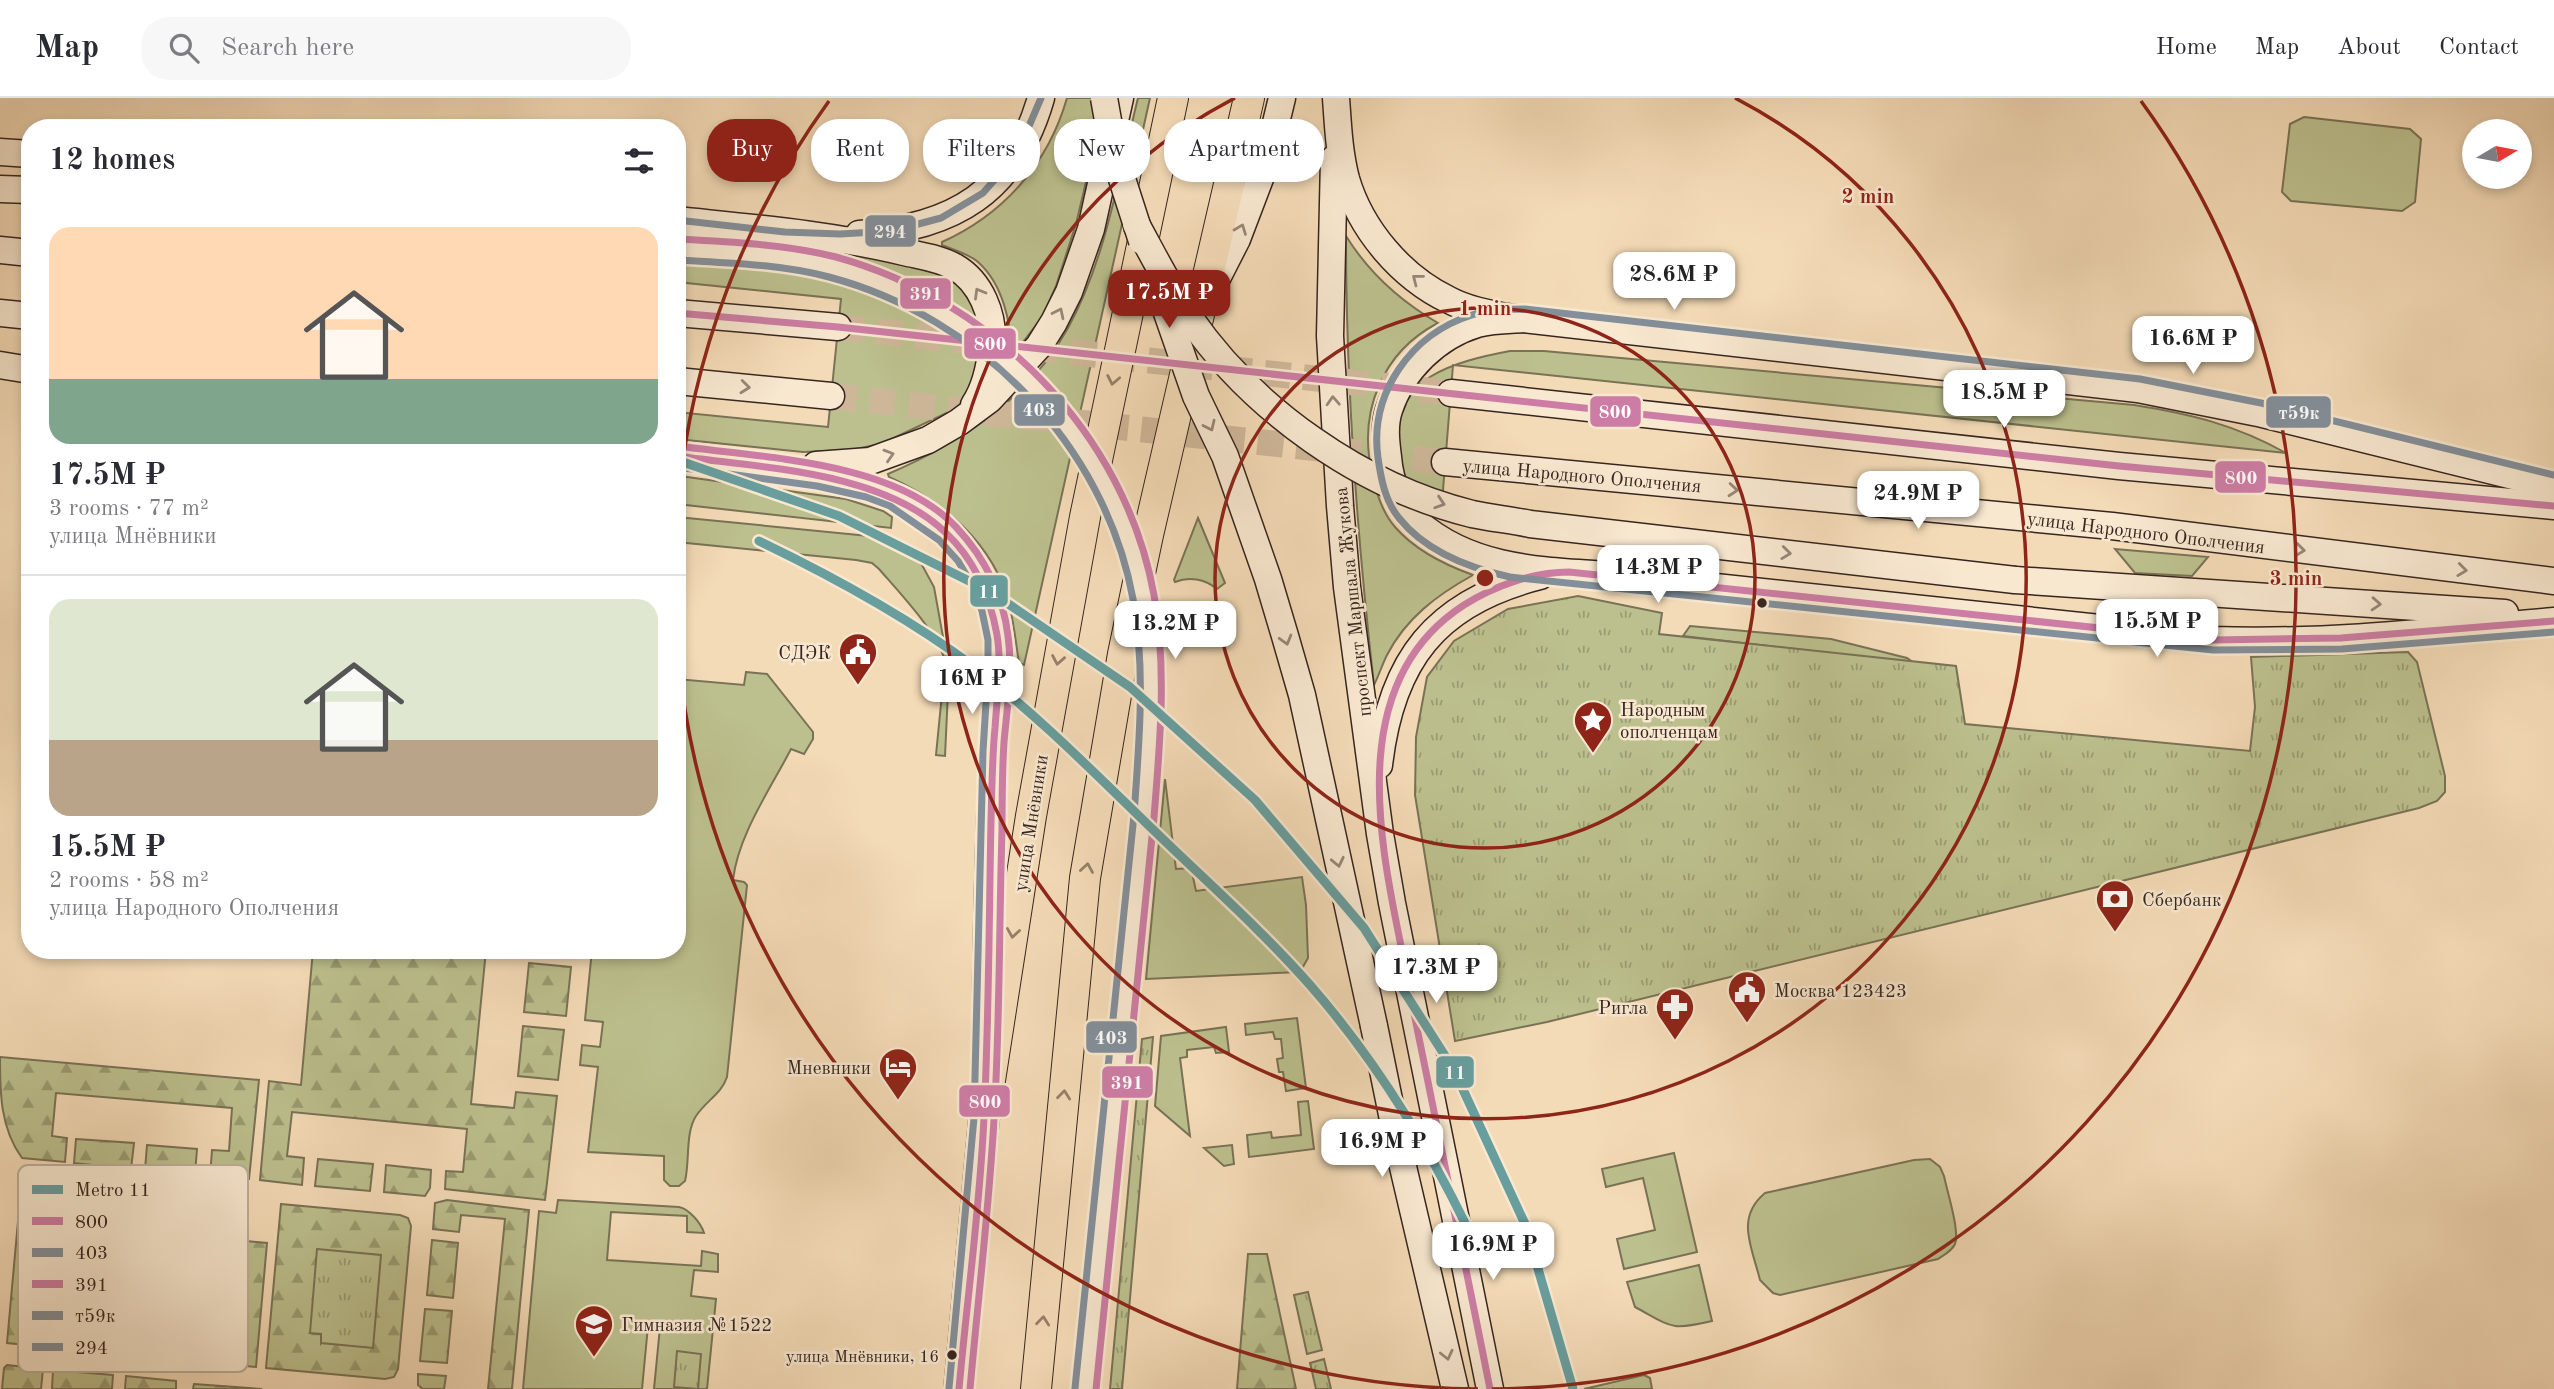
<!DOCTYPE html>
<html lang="en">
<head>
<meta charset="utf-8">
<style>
  :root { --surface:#fff; --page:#f7f7f7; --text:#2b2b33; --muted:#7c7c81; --line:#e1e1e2; --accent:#8f2418 }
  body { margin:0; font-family:"Old Standard TT",serif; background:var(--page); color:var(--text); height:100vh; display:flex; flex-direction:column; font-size:26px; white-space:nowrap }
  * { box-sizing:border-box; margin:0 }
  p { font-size:23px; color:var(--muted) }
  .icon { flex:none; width:38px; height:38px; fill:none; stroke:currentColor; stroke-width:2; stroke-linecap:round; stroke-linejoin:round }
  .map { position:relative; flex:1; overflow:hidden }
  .details { position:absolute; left:21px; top:21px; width:665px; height:840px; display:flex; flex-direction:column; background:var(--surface); border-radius:28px; box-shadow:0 4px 10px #0003 }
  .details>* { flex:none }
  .top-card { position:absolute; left:707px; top:21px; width:665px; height:63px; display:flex; gap:14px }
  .needle { width:46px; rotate:80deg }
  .fabs { position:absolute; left:2462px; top:21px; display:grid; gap:14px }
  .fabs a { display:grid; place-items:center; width:70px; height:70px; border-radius:50%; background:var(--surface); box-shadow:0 4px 10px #0003; font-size:35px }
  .price { position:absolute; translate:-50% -60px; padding:0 16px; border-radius:14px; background:#fff; color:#222; font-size:23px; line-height:46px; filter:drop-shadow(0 2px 4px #0008) }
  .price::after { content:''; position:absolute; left:50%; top:42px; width:21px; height:16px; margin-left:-10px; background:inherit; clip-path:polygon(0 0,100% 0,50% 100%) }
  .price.current { background:var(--accent); color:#fff }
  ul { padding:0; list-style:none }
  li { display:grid; align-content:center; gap:14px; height:371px; padding:0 28px }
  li+li { border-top:2px solid var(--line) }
  li span { display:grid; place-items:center; height:217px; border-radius:21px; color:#555 }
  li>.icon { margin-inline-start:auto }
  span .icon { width:126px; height:126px; fill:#fffc; stroke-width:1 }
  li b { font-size:30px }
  h2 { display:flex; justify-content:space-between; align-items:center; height:84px; padding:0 28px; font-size:30px }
  .pill { padding:0 24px; border-radius:28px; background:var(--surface); box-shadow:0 4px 10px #0003; font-size:24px; line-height:63px }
  .pill.current { background:var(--accent); color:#fff }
  header { display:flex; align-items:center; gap:42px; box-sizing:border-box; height:98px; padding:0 35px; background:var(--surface); border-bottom:2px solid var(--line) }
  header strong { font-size:33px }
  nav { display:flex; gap:38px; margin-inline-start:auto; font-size:24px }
  .search { width:490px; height:63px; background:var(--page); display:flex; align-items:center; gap:18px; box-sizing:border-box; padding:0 24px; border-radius:28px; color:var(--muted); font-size:26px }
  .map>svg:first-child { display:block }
</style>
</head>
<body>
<header>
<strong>Map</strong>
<div class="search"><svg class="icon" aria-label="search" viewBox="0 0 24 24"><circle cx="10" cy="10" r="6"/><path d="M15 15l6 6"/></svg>Search here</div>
<nav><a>Home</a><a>Map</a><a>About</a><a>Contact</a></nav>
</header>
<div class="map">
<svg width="2554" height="1291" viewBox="0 0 2554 1291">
  <defs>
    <pattern id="forest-firs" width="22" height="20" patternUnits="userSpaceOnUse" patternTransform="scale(1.75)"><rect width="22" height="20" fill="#bcc08e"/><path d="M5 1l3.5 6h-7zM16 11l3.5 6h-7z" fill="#9a9c73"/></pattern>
    <pattern id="park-tufts" width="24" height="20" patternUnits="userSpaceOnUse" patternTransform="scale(1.75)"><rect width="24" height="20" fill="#bcc08e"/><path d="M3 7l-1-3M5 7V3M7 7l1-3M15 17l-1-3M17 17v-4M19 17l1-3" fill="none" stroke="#9a9c73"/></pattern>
  </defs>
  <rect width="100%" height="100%" fill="#f4dbb7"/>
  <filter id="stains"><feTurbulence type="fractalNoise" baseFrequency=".00286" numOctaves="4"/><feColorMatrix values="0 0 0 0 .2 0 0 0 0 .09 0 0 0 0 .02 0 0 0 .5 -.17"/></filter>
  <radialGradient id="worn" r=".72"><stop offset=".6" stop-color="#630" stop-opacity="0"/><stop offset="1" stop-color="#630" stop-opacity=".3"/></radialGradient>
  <!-- green -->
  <g fill="#bcc08e" stroke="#7a7256" stroke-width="2">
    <path d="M 1067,0 L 1106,0 L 1076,126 L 1056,188 L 1043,218 L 1013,257 C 1010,225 1004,187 978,164 C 969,156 954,152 942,147 L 942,144 C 1004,116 1048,66 1067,0 Z"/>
    <path d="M 1138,0 L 1150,0 L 1024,567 L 1019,565 C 1016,546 1014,525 1009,506 C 994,446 943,403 889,379 L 888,376 C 960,345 1029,301 1068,230 C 1106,161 1119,76 1138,0 Z"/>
    <polygon points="2304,19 2410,31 2421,41 2415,104 2402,113 2291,103 2282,94 2290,26"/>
    <polygon points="677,136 893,162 950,178 976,205 983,239 970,298 951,313 881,346 850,352 803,354 677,341 677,314 828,329 841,201 677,184"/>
    <path d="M 1346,138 C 1369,175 1400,203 1438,225 C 1382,254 1358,314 1372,375 C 1376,395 1382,414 1395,429 C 1415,452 1445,467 1473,477 C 1437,497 1406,520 1387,557 C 1382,567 1379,577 1374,587 C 1357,438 1346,288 1346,138 Z"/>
    <path d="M 1510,253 L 1544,253 L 2134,307 C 2191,316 2236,327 2286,355 L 1453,267 L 1441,417 C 1429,405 1412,393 1402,380 C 1397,373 1398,357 1397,348 C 1388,280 1457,263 1510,253 Z"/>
    <polygon points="680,378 846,401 883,413 892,419 891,430 677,406 677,379"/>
    <path d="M 677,419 L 889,440 L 905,448 L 916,456 L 934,489 L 949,572 L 945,658 L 936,657 L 945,565 C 942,539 897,492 879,471 L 872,465 L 856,462 L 677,444 Z"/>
    <path d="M 1198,420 L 1225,485 L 1217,491 C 1205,481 1189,478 1175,484 L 1174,482 Z"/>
    <polygon points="2115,451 2208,459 2192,478 2135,475"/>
    <polygon points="1690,528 1831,541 1907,560 1914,565 1683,538"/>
    <path d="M 746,574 L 767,576 L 813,634 L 813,641 L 804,656 L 791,651 C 771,690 738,737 733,782 L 744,784 L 747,787 L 727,979 C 722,995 706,1003 696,1018 C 685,1035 690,1063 685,1083 L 679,1088 L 670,1088 L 664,1082 L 664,1058 L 588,1054 L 598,969 L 580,967 L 582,947 L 600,949 L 603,924 L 585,922 L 592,852 L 677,852 L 677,581 L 744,587 Z"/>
    <polygon points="1165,681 1176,771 1191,770 1196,793 1302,779 1306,807 1308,860 1300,874 1146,881"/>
    <polygon points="1297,920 1306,990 1286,993 1283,974 1279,974 1277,961 1283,960 1281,941 1275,941 1273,934 1246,937 1245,926"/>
    <polygon points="1226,929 1229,954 1216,955 1214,949 1187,952 1187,959 1180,960 1190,1038 1155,1008 1161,938"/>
    <polygon points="1308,1003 1314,1051 1249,1059 1247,1037 1271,1034 1272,1040 1301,1037 1298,1004"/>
    <polygon points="1232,1047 1234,1066 1224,1068 1204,1050"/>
    <polygon points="1674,1055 1697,1154 1624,1171 1617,1141 1655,1132 1643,1080 1606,1089 1602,1071"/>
    <path d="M 1930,1061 L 1940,1069 L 1944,1078 C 1947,1093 1960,1133 1955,1146 C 1952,1153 1944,1157 1938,1161 L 1780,1197 L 1773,1195 L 1760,1182 C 1752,1149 1735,1120 1765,1095 L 1914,1062 Z"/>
    <path d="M 558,1102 L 679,1109 C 689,1111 701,1125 704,1135 L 687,1134 L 687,1118 L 611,1114 L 607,1162 L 701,1168 L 702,1153 L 718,1156 L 718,1174 L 694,1172 L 691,1198 L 716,1201 L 707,1291 L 654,1291 L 660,1229 L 648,1228 L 642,1291 L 523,1291 L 539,1113 L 556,1115 Z"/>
    <path d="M 1699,1167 L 1712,1223 C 1670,1233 1672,1229 1635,1209 L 1627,1184 Z"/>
    <polygon points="1644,1277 1650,1280 1652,1291 1584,1291"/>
  </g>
  <!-- forest -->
  <g fill="url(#forest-firs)" stroke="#7a7256" stroke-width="2" fill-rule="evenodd">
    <polygon points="313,852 486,852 471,1006 514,1010 516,994 557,998 545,1102 445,1091 446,1073 463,1074 467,1031 292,1014 287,1058 304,1060 302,1087 260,1082 269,983 301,987"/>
    <polygon points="529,865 571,869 566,918 524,914"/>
    <polygon points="523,928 564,932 558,982 518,978"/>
    <path d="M 0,959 L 259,982 L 249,1081 L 210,1078 L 212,1052 L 229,1053 L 232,1010 L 56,995 L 52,1038 L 67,1040 L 65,1064 L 22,1060 C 0,1030 0,994 0,959 Z"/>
    <polygon points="76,1041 134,1045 131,1071 74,1065"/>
    <polygon points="147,1047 197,1051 195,1076 145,1072"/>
    <polygon points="318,1061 373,1066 370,1093 315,1088"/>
    <polygon points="386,1067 431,1072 430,1090 425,1098 384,1094"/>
    <polygon points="26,1088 63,1091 58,1145 45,1144 41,1188 217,1205 221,1161 203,1159 208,1105 230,1106 227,1141 267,1145 256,1269 7,1245 21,1090"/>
    <polygon points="447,1102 529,1112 512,1291 488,1291 505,1121 461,1117 459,1134 433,1131 435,1105"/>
    <path d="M 281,1106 L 400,1117 L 408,1120 L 411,1128 L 398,1271 L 394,1279 L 385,1281 L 266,1270 ZM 381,1157 L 321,1245 L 321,1236 L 310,1235 Z"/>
    <polygon points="432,1142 458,1145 453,1200 427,1197"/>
    <polygon points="1248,1156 1267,1156 1296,1291 1237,1291"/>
    <polygon points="425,1211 452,1213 447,1265 420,1263"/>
    <polygon points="7,1267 43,1271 41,1291 2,1291 4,1270"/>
    <polygon points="53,1272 113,1277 112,1291 52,1291"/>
    <polygon points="418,1276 446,1278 444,1291 423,1291 418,1287"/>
    <polygon points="126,1278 176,1283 176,1291 125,1291"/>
    <polygon points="194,1286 262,1291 193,1291"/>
  </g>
  <!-- park -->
  <g fill="url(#park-tufts)" stroke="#7a7256" stroke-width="2">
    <polygon points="1578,498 1662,515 1659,536 1956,568 1965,626 2250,653 2255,609 2251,559 2408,554 2417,564 2445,678 2445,694 2437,703 2419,710 1547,924 1455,943 1415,697 1416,639 1427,579 1454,543 1508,511"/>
    <polygon points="1153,939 1122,1291 1110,1291 1142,941"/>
    <polygon points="317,1151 381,1157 373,1250 321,1245 321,1236 310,1235"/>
    <polygon points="1308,1194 1322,1252 1307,1256 1294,1197"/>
    <polygon points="677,1253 701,1256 698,1291 674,1289"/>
    <polygon points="1324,1261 1331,1291 1316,1291 1310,1265"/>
  </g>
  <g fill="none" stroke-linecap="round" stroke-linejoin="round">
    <!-- secondary-tunnel -->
    <g stroke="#ceb799" stroke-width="26" stroke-dasharray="26 13" stroke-linecap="butt">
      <polyline points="838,229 1451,295"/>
      <polyline points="831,298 1445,364"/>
    </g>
    <!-- secondary casing -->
    <g stroke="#37251f" stroke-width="29">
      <g id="secondary">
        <path d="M 1336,0 C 1338,27 1339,54 1346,81 C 1361,132 1401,179 1449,202 C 1466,211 1486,215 1506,219 L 2138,291 L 2258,315 L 2554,388"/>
        <polyline points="0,54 30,56"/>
        <polyline points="1334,61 1330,238 1340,408 1347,489 1380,736 1392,805 1490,1291"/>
        <polyline points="0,91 30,92"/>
        <path d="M 677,122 C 753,130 829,136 904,154 C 921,158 939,160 955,169 C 981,184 994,217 992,247 C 990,269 986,289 974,307"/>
        <path d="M 859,136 C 953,130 1014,94 1041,0"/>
        <polyline points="0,152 30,155"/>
        <polyline points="1212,190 1237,141 1267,62 1282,0"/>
        <polyline points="0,215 30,218"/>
        <polyline points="677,215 838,229"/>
        <path d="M 1525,221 C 1509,222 1492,222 1477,226 C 1437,238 1402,272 1389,312 C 1384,327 1386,344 1388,359 C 1390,383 1399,409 1418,425 C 1468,468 1530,472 1593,476 L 2213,542 C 2327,546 2441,533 2554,523"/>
        <polyline points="0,267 30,272"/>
        <polyline points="677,283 831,298"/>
        <polyline points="1451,295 2119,368 2554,408"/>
        <path d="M 677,358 C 716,363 754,368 792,374 C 827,379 863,383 895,399 C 940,421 980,462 992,511 C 1004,558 996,606 993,653 C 988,751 987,850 985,949"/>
        <polyline points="1445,364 2112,428 2554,483"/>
        <polyline points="816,367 870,363 928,342 959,324 990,301 1039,248 1054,224 1069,194 1091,131 1120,0"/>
        <polyline points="2015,482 2505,515"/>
        <path d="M 1379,667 C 1391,562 1436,504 1540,478"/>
        <polyline points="1374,928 1400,1056 1455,1291"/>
      </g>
    </g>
    <!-- primary casing -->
    <g stroke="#37251f" stroke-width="32">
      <g id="primary">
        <polyline points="959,1291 984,1021 1031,718 1085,419 1173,0"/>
        <polyline points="1036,1291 1085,780 1123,556 1148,437 1249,0"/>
      </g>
    </g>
    <!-- secondary -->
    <use href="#secondary" stroke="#f8e8d0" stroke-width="26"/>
    <!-- primary -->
    <use href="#primary" stroke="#f4dbb7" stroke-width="30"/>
    <!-- secondary-bridge casing -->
    <g stroke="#37251f" stroke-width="29" stroke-linecap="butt">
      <g id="secondary-bridge">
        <polyline points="1104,0 1114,56 1142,143"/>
        <path d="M 1136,126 C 1153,157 1169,189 1189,219 C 1253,312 1362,389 1472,416 C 1491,420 1511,422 1530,426 L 2015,482"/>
        <path d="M 677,151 C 729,155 784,156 835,170 C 987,210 1114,340 1143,496 C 1157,570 1150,643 1144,718 L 1085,1291"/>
        <polyline points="1158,189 1196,298 1225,358 1268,481 1285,538 1302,597 1374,928"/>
      </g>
    </g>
    <!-- secondary-bridge -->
    <use href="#secondary-bridge" stroke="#f8e8d0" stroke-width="26"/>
    <!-- bus-1 casing -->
    <g stroke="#f8e8d0" stroke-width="12">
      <g id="bus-1">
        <polyline points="677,215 838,229 2119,368 2554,408"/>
        <path d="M 677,358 C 762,370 882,373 946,435 C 975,462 990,498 997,537 C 1002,567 997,599 995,630 C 992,660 992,691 991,722 C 989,821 989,920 984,1019 C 980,1110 967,1201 959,1291"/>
        <path d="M 1490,1291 C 1469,1185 1447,1079 1426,974 C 1417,930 1408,887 1400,843 C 1377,731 1349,581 1464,507 C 1494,488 1533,474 1569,474 L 2213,542 L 2341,540 L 2554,523"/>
      </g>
    </g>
    <!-- bus-2 casing -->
    <g stroke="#f8e8d0" stroke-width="12">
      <g id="bus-2">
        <path d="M 677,162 C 728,165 780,166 829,179 C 980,219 1105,347 1133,501 C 1146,572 1139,645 1134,717 L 1075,1290"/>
        <polyline points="677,369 817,388 866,399 890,408 939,442 958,463 973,488 982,513 988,542 988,573 983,653 974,1020 949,1290"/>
      </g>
    </g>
    <!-- bus-3 casing -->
    <g stroke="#f8e8d0" stroke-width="12">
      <g id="bus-3">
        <path d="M 678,141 C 730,144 784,146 836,159 C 993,202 1125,335 1154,497 C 1167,570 1160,645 1154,719 L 1096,1291"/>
        <path d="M 678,348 C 764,360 894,363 956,429 C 985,460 1003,496 1008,538 C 1013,573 1007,610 1004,644 C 1002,674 1002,703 1002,733 C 999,829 1000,925 994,1021 C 989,1111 978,1201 970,1291"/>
      </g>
    </g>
    <!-- bus-4 casing -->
    <g stroke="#f8e8d0" stroke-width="12">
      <path id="bus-4" d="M 2554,377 L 2261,305 L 2140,281 L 1525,211 C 1508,211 1489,211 1472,217 C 1411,236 1369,295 1378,360 C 1381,381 1385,403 1399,420 C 1426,454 1469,470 1510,479 L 2213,552 L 2342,551 L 2554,534"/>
    </g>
    <!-- bus-5 casing -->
    <g stroke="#f8e8d0" stroke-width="12">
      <polyline id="bus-5" points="677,122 785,134 840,136 892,133 941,120 983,95 1017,56 1041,0"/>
    </g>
    <!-- bus-1 -->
    <use href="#bus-1" stroke="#cd7da5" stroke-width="7"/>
    <!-- bus-2 -->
    <use href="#bus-2" stroke="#838f9a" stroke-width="7"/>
    <!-- bus-3 -->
    <use href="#bus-3" stroke="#cd7da5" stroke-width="7"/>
    <!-- bus-4 -->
    <use href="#bus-4" stroke="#838f9a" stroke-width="7"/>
    <!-- bus-5 -->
    <use href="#bus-5" stroke="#838f9a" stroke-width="7"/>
    <!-- metro-1 casing -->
    <g stroke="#f8e8d0" stroke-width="14">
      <g id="metro-1">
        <polyline points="677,362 839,418 991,494 1130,589 1255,702 1364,830 1454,972 1525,1126 1573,1291"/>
        <path d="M 759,443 C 834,479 906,518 973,568 C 1043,621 1104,685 1168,746 C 1216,792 1266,837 1310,887 C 1373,959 1423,1039 1465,1125"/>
      </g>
    </g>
    <!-- metro-1 -->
    <use href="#metro-1" stroke="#689e9e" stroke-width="9"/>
  </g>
  <!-- one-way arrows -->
  <defs><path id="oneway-chevron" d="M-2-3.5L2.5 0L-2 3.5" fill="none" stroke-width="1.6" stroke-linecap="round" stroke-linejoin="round" transform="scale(1.75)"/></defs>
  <g stroke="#988678">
    <use href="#oneway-chevron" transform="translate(1241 131) rotate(-69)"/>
    <use href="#oneway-chevron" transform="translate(1417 181) rotate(-142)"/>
    <use href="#oneway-chevron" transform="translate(979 195) rotate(-120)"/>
    <use href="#oneway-chevron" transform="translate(1059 215) rotate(-64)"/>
    <use href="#oneway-chevron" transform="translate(745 289) rotate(6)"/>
    <use href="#oneway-chevron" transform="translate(1333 303) rotate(-93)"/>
    <use href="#oneway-chevron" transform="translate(1210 328) rotate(65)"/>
    <use href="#oneway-chevron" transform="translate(889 357) rotate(-17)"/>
    <use href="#oneway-chevron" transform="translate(1733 392) rotate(5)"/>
    <use href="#oneway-chevron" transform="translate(1440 405) rotate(18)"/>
    <use href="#oneway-chevron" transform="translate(2300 452) rotate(7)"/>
    <use href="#oneway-chevron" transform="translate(1786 455) rotate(7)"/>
    <use href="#oneway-chevron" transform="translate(2462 472) rotate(7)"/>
    <use href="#oneway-chevron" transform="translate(2376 506) rotate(4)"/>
    <use href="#oneway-chevron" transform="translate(1286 542) rotate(74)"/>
    <use href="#oneway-chevron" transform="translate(1338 764) rotate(78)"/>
    <use href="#oneway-chevron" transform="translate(1447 1257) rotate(77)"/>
  </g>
  <g stroke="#96806b">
    <use href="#oneway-chevron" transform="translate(1113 282) rotate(101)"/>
    <use href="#oneway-chevron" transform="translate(1058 562) rotate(100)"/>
    <use href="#oneway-chevron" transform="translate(1087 770) rotate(-81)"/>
    <use href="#oneway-chevron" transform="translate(1013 835) rotate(99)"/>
    <use href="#oneway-chevron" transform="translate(1064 997) rotate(-84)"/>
    <use href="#oneway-chevron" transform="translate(1043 1223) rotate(-84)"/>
  </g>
  <!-- distance rings -->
  <g fill="none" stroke="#8f2418" stroke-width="3.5">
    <circle cx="1485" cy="480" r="270"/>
    <path d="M1735 0A541 541 0 1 1 1235 0"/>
    <path d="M1478 1291A811 811 0 0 1 678 558M678 402A811 811 0 0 1 829 3M2141 3A811 811 0 0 1 1492 1291"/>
  </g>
  <!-- icons -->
  <defs>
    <g id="civic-pin" transform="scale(2.0125)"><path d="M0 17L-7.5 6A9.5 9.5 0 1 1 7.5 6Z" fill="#8f2418" stroke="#f8e8d0"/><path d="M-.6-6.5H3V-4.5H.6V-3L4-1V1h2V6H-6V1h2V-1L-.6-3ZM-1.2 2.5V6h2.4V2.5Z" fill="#fff"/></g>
    <g id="sight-pin" transform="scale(2.0125)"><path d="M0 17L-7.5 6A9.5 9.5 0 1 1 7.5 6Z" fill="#8f2418" stroke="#f8e8d0"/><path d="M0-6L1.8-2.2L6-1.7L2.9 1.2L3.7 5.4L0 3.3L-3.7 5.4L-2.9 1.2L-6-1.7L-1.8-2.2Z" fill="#fff"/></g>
    <g id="bank-pin" transform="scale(2.0125)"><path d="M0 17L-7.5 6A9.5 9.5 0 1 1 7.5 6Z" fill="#8f2418" stroke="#f8e8d0"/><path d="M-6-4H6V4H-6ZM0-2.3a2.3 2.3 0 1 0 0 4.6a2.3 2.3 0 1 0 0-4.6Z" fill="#fff"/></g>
    <g id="pharmacy-pin" transform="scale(2.0125)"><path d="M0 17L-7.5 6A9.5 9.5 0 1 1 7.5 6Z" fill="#8f2418" stroke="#f8e8d0"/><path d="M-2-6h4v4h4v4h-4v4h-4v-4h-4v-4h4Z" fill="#fff"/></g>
    <g id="hotel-pin" transform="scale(2.0125)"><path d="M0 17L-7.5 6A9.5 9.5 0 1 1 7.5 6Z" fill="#8f2418" stroke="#f8e8d0"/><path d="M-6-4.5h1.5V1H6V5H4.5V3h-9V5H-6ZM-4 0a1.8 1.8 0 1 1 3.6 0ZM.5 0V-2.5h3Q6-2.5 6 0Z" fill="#fff"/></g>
    <g id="school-pin" transform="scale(2.0125)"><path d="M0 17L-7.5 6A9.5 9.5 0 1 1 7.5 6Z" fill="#8f2418" stroke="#f8e8d0"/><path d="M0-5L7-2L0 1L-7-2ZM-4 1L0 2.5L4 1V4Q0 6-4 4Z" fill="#fff"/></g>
  </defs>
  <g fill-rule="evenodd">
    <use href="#civic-pin" x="858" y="554"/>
    <use href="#sight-pin" x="1593" y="622"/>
    <use href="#bank-pin" x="2115" y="801"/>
    <use href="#civic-pin" x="1747" y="892"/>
    <use href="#pharmacy-pin" x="1675" y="909"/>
    <use href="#hotel-pin" x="898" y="969"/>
    <use href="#school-pin" x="594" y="1226"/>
  </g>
  <!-- markers -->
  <g fill="#37251f" stroke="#f8e8d0" stroke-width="2.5">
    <circle cx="1762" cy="505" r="6"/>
    <circle cx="952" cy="1257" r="6"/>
  </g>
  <g text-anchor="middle" stroke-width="5" stroke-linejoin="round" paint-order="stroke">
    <!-- bus labels -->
    <g font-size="17" fill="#37251f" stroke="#f8e8d0" text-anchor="end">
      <text x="939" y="1264">улица Мнёвники, 16</text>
    </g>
    <!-- street labels -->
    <g font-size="19" fill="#37251f" stroke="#f8e8d0">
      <text transform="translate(1582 377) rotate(5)" y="7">улица Народного Ополчения</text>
      <text transform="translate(2146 434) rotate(7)" y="7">улица Народного Ополчения</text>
      <text transform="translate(1352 504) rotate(-96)" y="7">проспект Маршала Жукова</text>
      <text transform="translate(1030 725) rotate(-81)" y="7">улица Мнёвники</text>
    </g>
    <!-- poi labels -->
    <g font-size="19" fill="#37251f" stroke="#f8e8d0" text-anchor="start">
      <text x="831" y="561" text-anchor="end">СДЭК</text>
      <text x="1620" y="618">Народным<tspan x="1620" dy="22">ополченцам</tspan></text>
      <text x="2142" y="808">Сбербанк</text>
      <text x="1774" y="899">Москва 123423</text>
      <text x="1648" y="916" text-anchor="end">Ригла</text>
      <text x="871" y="976" text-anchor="end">Мневники</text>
      <text x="621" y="1233">Гимназия №1522</text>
    </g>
  </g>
  <!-- legend -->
  <rect x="18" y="1067" width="230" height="207" rx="10" fill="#f8e8d0" stroke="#beae9b" stroke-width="2"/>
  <rect x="32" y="1087" width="31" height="9" fill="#689e9e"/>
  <rect x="32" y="1119" width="31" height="8" fill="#cd7da5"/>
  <rect x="32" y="1150" width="31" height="9" fill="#838f9a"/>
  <rect x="32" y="1182" width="31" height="8" fill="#cd7da5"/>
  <rect x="32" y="1213" width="31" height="9" fill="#838f9a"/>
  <rect x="32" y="1245" width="31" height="8" fill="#838f9a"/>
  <g font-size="19" fill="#37251f">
    <text x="75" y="1098">Metro 11</text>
    <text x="75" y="1130">800</text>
    <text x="75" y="1161">403</text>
    <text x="75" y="1193">391</text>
    <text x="75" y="1224">т59к</text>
    <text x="75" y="1256">294</text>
  </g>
  <circle cx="1485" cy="480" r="10" fill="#8f2418" stroke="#f8e8d0" stroke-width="3.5"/>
  <g font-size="21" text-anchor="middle" font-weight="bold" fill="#8f2418" stroke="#f8e8d0" stroke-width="5" stroke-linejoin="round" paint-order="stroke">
    <text x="1868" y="105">2 min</text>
    <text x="1485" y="217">1 min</text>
    <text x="2296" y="487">3 min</text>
  </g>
  <g stroke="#f8e8d0" stroke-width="2.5">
    <rect x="864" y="116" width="53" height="34" rx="7" fill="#838f9a"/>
    <rect x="899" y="179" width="53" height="33" rx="7" fill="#cd7da5"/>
    <rect x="963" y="229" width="54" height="33" rx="7" fill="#cd7da5"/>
    <rect x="1013" y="295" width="53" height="34" rx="7" fill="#838f9a"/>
    <rect x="1589" y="297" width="53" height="33" rx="7" fill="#cd7da5"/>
    <rect x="2265" y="297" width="67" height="34" rx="7" fill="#838f9a"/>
    <rect x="2214" y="362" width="53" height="34" rx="7" fill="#cd7da5"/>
    <rect x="969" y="476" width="40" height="34" rx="7" fill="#689e9e"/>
    <rect x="1085" y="922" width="53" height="34" rx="7" fill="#838f9a"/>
    <rect x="1435" y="957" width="40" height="34" rx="7" fill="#689e9e"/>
    <rect x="1101" y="967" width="53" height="34" rx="7" fill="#cd7da5"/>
    <rect x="958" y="986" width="53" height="34" rx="7" fill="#cd7da5"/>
  </g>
  <g font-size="19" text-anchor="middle" font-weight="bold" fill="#fff">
    <text x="890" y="140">294</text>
    <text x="926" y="202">391</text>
    <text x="990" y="252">800</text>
    <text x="1039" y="318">403</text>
    <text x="1615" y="320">800</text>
    <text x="2299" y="321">т59к</text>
    <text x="2241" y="386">800</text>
    <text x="989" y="500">11</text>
    <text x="1111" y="946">403</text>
    <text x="1455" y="981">11</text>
    <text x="1127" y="991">391</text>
    <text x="985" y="1010">800</text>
  </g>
  <rect width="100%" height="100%" filter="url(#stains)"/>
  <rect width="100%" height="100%" fill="url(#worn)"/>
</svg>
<div class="fabs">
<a><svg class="needle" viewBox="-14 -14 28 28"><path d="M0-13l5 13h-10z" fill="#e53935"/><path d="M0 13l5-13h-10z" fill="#7c7c81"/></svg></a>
</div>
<b class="price" style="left:1674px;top:214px">28.6M ₽</b>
<b class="price current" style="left:1169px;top:232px">17.5M ₽</b>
<b class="price" style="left:2193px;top:278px">16.6M ₽</b>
<b class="price" style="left:2004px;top:332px">18.5M ₽</b>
<b class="price" style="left:1918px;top:433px">24.9M ₽</b>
<b class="price" style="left:1658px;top:507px">14.3M ₽</b>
<b class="price" style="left:2157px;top:561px">15.5M ₽</b>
<b class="price" style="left:1175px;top:563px">13.2M ₽</b>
<b class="price" style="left:972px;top:618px">16M ₽</b>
<b class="price" style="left:1436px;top:907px">17.3M ₽</b>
<b class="price" style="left:1382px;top:1081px">16.9M ₽</b>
<b class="price" style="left:1493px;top:1184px">16.9M ₽</b>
<div class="top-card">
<a class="pill current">Buy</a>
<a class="pill">Rent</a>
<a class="pill">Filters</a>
<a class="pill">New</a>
<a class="pill">Apartment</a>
</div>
<section class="details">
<h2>12 homes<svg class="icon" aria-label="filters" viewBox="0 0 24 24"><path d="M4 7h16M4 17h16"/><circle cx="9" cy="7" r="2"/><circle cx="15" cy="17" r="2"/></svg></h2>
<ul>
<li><span style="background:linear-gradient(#ffd9b3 70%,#7fa58c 0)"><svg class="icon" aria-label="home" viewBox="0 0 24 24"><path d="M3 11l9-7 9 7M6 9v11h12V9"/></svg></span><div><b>17.5M ₽</b><p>3 rooms · 77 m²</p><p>улица Мнёвники</p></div></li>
<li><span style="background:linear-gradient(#dfe7d0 65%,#b9a48a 0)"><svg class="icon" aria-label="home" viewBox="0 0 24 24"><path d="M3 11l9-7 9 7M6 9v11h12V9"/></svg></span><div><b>15.5M ₽</b><p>2 rooms · 58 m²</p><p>улица Народного Ополчения</p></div></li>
</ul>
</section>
</div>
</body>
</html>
